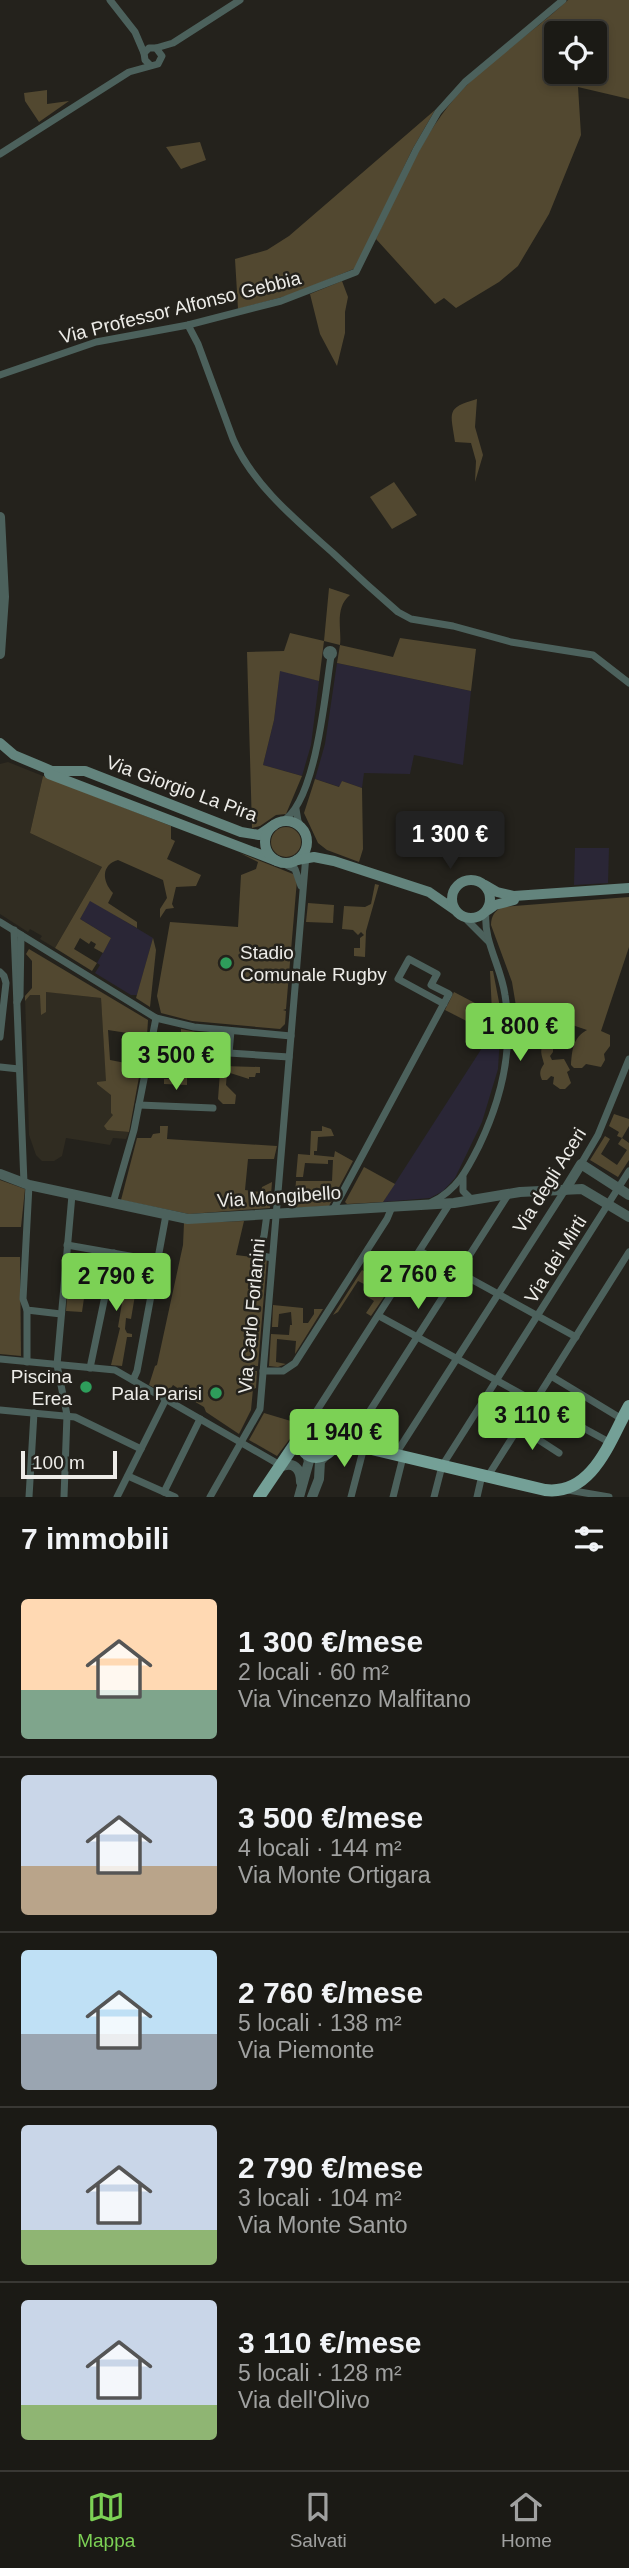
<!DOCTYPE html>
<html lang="it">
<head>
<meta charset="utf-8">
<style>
  :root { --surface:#1b1a15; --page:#24231e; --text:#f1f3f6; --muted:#a0a1a0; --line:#393834; --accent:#7cd155 }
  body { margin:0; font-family:Helvetica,sans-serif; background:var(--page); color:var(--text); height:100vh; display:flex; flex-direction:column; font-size:26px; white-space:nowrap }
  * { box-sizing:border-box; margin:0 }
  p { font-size:23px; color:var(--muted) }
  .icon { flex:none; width:38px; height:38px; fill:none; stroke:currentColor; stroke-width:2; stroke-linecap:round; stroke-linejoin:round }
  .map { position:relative; height:1497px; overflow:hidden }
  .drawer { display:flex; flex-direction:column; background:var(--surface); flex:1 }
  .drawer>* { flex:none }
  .tools { position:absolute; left:544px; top:21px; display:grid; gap:14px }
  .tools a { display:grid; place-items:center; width:63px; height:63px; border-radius:7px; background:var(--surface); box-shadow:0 4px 10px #0003,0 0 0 2px var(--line); font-size:35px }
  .scale { position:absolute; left:21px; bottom:18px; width:96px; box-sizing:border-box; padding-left:7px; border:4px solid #edece8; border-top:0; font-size:19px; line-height:24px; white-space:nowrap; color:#edece8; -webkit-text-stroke:5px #24221c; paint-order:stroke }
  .price { position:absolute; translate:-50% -60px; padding:0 16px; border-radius:7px; background:var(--accent); color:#111; font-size:23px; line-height:46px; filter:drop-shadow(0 2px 4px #0008) }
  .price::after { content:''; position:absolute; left:50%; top:42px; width:21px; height:16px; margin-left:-10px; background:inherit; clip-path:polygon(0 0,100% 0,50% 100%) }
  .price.current { background:#222; color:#fff }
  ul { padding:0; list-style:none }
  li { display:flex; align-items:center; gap:21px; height:175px; padding:0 21px }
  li+li { border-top:2px solid var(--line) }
  li span { display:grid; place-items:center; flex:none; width:196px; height:140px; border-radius:7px; color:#555 }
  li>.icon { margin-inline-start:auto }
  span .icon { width:84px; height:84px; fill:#fffc; stroke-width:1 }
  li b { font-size:30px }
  h2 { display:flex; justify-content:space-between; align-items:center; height:84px; padding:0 21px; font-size:30px }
  .menu { display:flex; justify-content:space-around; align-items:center; height:98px; border-top:2px solid var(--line); background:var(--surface); font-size:19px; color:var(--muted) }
  .menu a { display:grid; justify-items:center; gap:4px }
  .menu .current { color:var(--accent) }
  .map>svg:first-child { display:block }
</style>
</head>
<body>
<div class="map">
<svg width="629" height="1497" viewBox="0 0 629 1497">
  <rect width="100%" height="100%" fill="#24221c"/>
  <!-- commercial -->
  <g fill="#2a2636">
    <polygon points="337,663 471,691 463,765 414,755 410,774 364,773 362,788 342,781 340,787 315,779 325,744"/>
    <polygon points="280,670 319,681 311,745 302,776 263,765 274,720"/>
    <polygon points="575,848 609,848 608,883 574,885"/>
    <polygon points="90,900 153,938 137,995 131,995 95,973 100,965 97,963 111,938 80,919"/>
    <polygon points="493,1004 501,1019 498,1069 482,1122 455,1178 443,1191 430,1198 383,1202 482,1048 488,1032"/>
  </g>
  <!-- built -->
  <g fill="#302c21">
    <polygon points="8,762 43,776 30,833 102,867 55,948 40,939 42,936 30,929 28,932 0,914 0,764"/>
    <polygon points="31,990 101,998 105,1059 113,1061 120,1131 129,1132 126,1139 113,1138 110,1145 66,1138 62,1156 54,1161 42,1161 36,1155 29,1135 25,996"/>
  </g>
  <!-- green -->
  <g fill="#524830" fill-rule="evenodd">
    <path d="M 568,0 L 629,0 L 629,99 L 578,87 L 581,135 L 549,214 L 518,266 L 499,282 L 456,308 L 444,298 L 435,304 L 376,239 C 403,183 426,123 473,79 C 503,51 538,28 568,0 ZM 556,33 L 595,33 L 595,72 L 556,72 Z"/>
    <polygon points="47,90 47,104 69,101 39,122 25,101 24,93"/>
    <polygon points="435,110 412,150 356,268 293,294 238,309 235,259 267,250 289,236"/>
    <polygon points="200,142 206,160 181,169 166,147"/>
    <polygon points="342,281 348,297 345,312 345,333 337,366 320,334 310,294"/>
    <path d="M 477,399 L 475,427 L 483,455 L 475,482 L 476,461 L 471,443 L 455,442 C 451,412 445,408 477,399 Z"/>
    <polygon points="394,482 417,515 392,529 370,497"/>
    <path d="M 329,588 L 350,595 C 334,608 342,630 340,645 L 393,657 L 400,638 L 476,649 L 471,691 L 337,663 L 340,645 L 324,641 L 319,681 L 280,671 L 274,720 L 263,765 L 302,776 L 286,814 L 276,815 L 260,826 L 252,828 L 247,652 L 284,651 L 290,633 L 324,641 Z"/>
    <path d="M 43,776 L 171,826 L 171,839 L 175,841 L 167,859 L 201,875 L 196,886 L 176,887 L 172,904 L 174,908 L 166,909 L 160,918 L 160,909 L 167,898 L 163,880 L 118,860 C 101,865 102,881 113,893 L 108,903 L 137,922 L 137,928 L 90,901 L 80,919 L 111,938 L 103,953 L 94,948 L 96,944 L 91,941 L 89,944 L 80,938 L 74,949 L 97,963 L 92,971 L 55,948 L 102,867 L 30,833 Z"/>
    <polygon points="315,779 339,787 342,781 362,788 363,849 359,862 327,850 318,843 304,813"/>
    <circle cx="286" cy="842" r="15"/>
    <polygon points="240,853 293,874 297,880 286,1009 283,1010 286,1011 285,1024 280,1029 192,1021 161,1013 157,996 170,922 238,927 241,875 256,869 258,862"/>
    <polygon points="375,884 379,885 366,931 365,957 354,956 354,948 360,948 360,938 364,935 361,932 358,935 353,930 342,929 344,906 365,907 371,904"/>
    <path d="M 629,897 L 629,947 L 601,1031 L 610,1035 L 610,1046 L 604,1054 L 605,1060 L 601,1067 L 586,1064 L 582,1068 L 574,1068 L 571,1065 C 572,1051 573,1037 587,1030 L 516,1006 L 512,982 L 491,925 C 491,916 495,910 503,907 Z"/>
    <polygon points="308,903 334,905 333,923 306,922"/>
    <polygon points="153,938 156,950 150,1007 136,998"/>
    <polygon points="29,949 148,1020 147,1036 108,1030 110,1060 141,1066 129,1132 107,1130 104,1126 113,1115 111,1113 111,1095 97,1084 97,1082 106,1081 101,998 46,992 46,1012 41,1015 40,995 30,995 25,1001 25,996 32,988 32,961 26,954"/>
    <polygon points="490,971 493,971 499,1002 501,1040 491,1034 482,1048 488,1032 445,1010 454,992 492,1012"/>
    <polygon points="181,1029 196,1032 195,1055 189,1056 188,1065 260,1067 260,1073 256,1073 255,1077 249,1077 249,1079 227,1072 226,1085 236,1095 235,1104 223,1104 218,1099 220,1072 203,1070 202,1075 187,1077 187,1085 164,1084 164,1079 178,1079 179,1059 153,1057 154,1054 172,1055 172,1049 185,1050 186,1036 181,1035"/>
    <path d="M 546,1042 L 553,1046 L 553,1052 L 550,1056 L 552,1060 L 564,1059 L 570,1070 L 567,1072 L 571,1083 L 565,1089 L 560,1089 L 553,1084 L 554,1077 L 551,1076 L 547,1080 L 542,1080 C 539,1073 540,1070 544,1064 C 542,1055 538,1049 546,1042 Z"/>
    <polygon points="614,1114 629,1119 629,1126 622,1138 629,1143 629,1160 618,1177 590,1160 605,1136 610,1139 601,1154 617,1165 627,1150 618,1144 622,1138 617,1136 619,1132 609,1126"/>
    <polygon points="160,1126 168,1126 167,1139 277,1146 274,1159 248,1159 245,1190 261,1192 262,1187 272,1182 270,1208 189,1214 121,1200 137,1138 151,1138 153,1134 160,1133"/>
    <polygon points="322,1126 331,1129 334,1136 318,1137 317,1151 314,1151 314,1155 334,1157 335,1151 353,1161 329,1206 294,1208 296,1181 332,1181 333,1160 328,1160 328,1164 305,1163 303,1177 296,1177 298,1154 310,1155 311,1131 322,1131"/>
    <polygon points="364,1167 395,1184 383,1202 347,1204 345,1202"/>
    <polygon points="0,1180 25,1189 21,1227 0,1227"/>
    <polygon points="244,1221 236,1255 267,1259 258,1366 252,1366 252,1371 257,1371 256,1388 253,1389 251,1410 239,1434 206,1412 204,1407 185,1396 178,1397 179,1389 173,1385 169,1391 163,1392 149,1385 155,1366 157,1365 183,1245 184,1223"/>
    <polygon points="87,1253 95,1254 94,1261 101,1262 100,1266 89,1264 82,1312 66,1311 68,1287 70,1295 83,1295 84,1290 81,1289 85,1276 72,1275 72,1284 69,1284 71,1266 85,1267"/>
    <polygon points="0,1257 20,1257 21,1356 0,1354"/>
    <polygon points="362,1270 379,1280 374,1289 384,1297 371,1316 366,1313 374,1301 365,1295 370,1287 358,1281 338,1312 333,1315"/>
    <polygon points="112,1291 123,1297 135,1295 131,1319 126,1318 125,1329 127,1333 132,1334 132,1337 127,1337 122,1366 111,1365 120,1328 118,1327 122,1303 109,1301"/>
    <polygon points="273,1305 303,1308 303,1323 308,1323 314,1314 314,1309 323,1309 295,1354 296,1341 277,1339 276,1362 286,1364 278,1367 269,1366 271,1334 289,1335 290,1325 292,1325 291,1312 279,1314 278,1327 272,1327"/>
    <polygon points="264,1413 301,1424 277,1456 249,1440"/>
  </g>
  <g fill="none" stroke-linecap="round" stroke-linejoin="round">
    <!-- minor -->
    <g stroke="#4c615c" stroke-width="7">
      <polyline points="110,0 135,32 144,53"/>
      <polyline points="156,48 173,43 240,0"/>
      <polyline points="0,154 129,72 158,64 162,56 156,48 149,48 144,53 145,60 150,65"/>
      <path d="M 188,325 L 198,344 L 233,439 C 253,485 296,520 333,553 C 354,573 376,593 398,612 L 411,619 L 453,626 L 511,642 L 593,655 L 629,683"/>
      <polyline points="0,375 96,342 188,325 281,301 356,272 416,150 438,112 465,82 563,0"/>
      <circle cx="330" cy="653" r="3.5"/>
      <polyline points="296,809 298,821 302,828"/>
      <path d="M 281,822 C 316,805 325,693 331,656"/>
      <polyline points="282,863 295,869 301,886"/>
      <polyline points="464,917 488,941"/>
      <polyline points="0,922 156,1018 194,1027 291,1036"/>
      <polyline points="14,930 24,1183"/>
      <polyline points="0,972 4,976 6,983 0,1037"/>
      <polyline points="17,1002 20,996 21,935"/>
      <polyline points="231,1031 229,1053 289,1057"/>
      <polyline points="0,1067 19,1069"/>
      <polyline points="139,1105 213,1108"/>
      <polyline points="581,1164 598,1135 629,1059"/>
      <polyline points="463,1177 463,1191 472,1200"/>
      <polyline points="29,1185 23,1299 27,1310 61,1314"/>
      <path d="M 432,1202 C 457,1190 467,1170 479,1146 C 502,1098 514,1048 505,995 C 501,966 483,941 486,912"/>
      <polyline points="113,1203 134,1130 156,1018"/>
      <polyline points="333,1210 449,994 431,985 437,974 409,959 398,979 444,1004"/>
      <polyline points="267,1214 264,1236 259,1250 263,1256 272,1258"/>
      <polyline points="67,1245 158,1261"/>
      <polyline points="420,1251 576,1337"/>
      <polyline points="27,1310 27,1362"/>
      <polyline points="379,1316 609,1442"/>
      <polyline points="0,1359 115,1370 280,1465"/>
      <polyline points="90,1368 114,1253"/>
      <polyline points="263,1371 283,1371 295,1363 387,1219 392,1207"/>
      <polyline points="551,1376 622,1419"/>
      <polyline points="133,1380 137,1371 166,1215"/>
      <polyline points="0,1410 75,1417 141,1449"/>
      <polyline points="307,1426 450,1203"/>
      <polyline points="519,1427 559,1453"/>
      <polyline points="350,1442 508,1195"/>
      <polyline points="395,1455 565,1190"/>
      <polyline points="128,1476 175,1497"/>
      <polyline points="488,1476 629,1252"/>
      <polyline points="568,1490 609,1497"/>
      <polyline points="164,1492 200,1419"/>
      <polyline points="29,1497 34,1413"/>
      <polyline points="64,1497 67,1415 57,1365 72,1195"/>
      <polyline points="117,1497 166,1399"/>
      <polyline points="210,1497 260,1409 307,843"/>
      <polyline points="351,1497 364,1447"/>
      <polyline points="393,1497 403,1457"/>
      <polyline points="434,1497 442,1466 629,1171"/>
      <polyline points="477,1497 482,1475"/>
    </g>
    <!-- tertiary -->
    <g stroke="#4c615c" stroke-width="10">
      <polyline points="0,517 4,597 0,654"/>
      <polyline points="0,1174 29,1185 188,1219 454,1203 520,1192 582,1189 629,1217"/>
      <polyline points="565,1190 581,1164 629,1195"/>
      <path d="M 280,1467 C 293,1461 301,1468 301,1482"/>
      <polyline points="299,1497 309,1461 307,1455"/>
      <polyline points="312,1497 319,1479 320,1461 326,1455"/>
    </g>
    <!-- secondary -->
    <g stroke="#63847d" stroke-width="10">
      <polyline points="0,743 14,755 52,771 85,771 241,832 259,835 274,825"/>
      <polyline points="49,774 277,861"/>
      <circle cx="286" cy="842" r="21"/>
      <polyline points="297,860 314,857 334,861 429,892 455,910"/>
      <circle cx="471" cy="899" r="19"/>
      <polyline points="485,885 497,892 514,896 629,888"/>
      <polyline points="488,910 495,905 514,900"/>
    </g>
    <!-- primary -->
    <g stroke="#74a097" stroke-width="12">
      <path d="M 302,1434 C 296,1456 319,1465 333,1448 L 333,1434"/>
      <path d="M 259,1497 L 305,1429 L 318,1424 L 327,1427 L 338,1437 L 359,1446 L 545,1490 C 593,1496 610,1440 629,1406"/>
    </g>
  </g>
  <!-- markers -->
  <g fill="#2e9e5b" stroke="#24221c" stroke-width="2.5">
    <circle cx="226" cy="963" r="7"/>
    <circle cx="86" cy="1387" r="7"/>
    <circle cx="216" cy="1393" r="7"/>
  </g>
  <g text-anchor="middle" stroke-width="5" stroke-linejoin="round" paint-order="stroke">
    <!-- street labels -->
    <g font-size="19" fill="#edece8" stroke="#24221c">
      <text transform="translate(180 307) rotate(-14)" y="7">Via Professor Alfonso Gebbia</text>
      <text transform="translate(182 788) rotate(20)" y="7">Via Giorgio La Pira</text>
      <text transform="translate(549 1180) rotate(-58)" y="7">Via degli Aceri</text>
      <text transform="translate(279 1196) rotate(-4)" y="7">Via Mongibello</text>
      <text transform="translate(555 1259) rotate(-58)" y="7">Via dei Mirti</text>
      <text transform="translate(251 1316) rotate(-85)" y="7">Via Carlo Forlanini</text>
    </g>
    <!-- poi labels -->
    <g font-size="19" fill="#edece8" stroke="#24221c" text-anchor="end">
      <text x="240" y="959" text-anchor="start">Stadio<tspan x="240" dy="22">Comunale Rugby</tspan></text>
      <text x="72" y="1383">Piscina<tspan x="72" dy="22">Erea</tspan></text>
      <text x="202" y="1400">Pala Parisi</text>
    </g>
  </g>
</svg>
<div class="tools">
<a><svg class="icon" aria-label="locate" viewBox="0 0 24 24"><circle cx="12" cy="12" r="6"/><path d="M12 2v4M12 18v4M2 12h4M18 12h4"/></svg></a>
</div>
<div class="scale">100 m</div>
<b class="price current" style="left:450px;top:871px">1 300 €</b>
<b class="price" style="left:520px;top:1063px">1 800 €</b>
<b class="price" style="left:176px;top:1092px">3 500 €</b>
<b class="price" style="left:418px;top:1311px">2 760 €</b>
<b class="price" style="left:116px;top:1313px">2 790 €</b>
<b class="price" style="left:532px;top:1452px">3 110 €</b>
<b class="price" style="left:344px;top:1469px">1 940 €</b>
</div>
<section class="drawer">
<h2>7 immobili<svg class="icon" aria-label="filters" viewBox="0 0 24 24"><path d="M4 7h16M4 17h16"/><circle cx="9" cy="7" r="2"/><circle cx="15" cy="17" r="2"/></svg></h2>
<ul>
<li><span style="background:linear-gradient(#ffd9b3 65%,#7fa58c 0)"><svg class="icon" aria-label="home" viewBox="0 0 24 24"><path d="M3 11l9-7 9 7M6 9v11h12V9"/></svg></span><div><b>1 300 €/mese</b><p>2 locali · 60 m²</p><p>Via Vincenzo Malfitano</p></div></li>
<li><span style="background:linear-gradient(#c9d6e8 65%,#b9a48a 0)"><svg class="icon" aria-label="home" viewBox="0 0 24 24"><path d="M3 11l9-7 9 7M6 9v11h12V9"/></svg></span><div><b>3 500 €/mese</b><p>4 locali · 144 m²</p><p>Via Monte Ortigara</p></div></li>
<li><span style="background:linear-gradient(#bfe0f5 60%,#9aa5b1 0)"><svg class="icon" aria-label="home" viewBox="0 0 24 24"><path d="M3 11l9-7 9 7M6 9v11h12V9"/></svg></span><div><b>2 760 €/mese</b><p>5 locali · 138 m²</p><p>Via Piemonte</p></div></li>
<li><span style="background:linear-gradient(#c9d6e8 75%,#8fb573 0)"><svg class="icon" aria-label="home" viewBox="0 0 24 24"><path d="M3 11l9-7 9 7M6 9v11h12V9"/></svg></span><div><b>2 790 €/mese</b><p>3 locali · 104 m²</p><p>Via Monte Santo</p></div></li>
<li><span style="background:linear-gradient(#c9d6e8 75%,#8fb573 0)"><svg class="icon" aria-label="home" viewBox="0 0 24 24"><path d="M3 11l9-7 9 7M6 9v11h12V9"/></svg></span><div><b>3 110 €/mese</b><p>5 locali · 128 m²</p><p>Via dell'Olivo</p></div></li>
</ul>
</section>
<nav class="menu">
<a class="current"><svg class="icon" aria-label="map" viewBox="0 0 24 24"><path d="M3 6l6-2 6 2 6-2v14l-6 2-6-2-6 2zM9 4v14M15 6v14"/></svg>Mappa</a>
<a><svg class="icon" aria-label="saved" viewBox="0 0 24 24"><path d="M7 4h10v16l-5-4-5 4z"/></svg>Salvati</a>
<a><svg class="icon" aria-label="home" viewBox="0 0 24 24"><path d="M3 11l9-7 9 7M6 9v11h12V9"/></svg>Home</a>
</nav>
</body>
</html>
